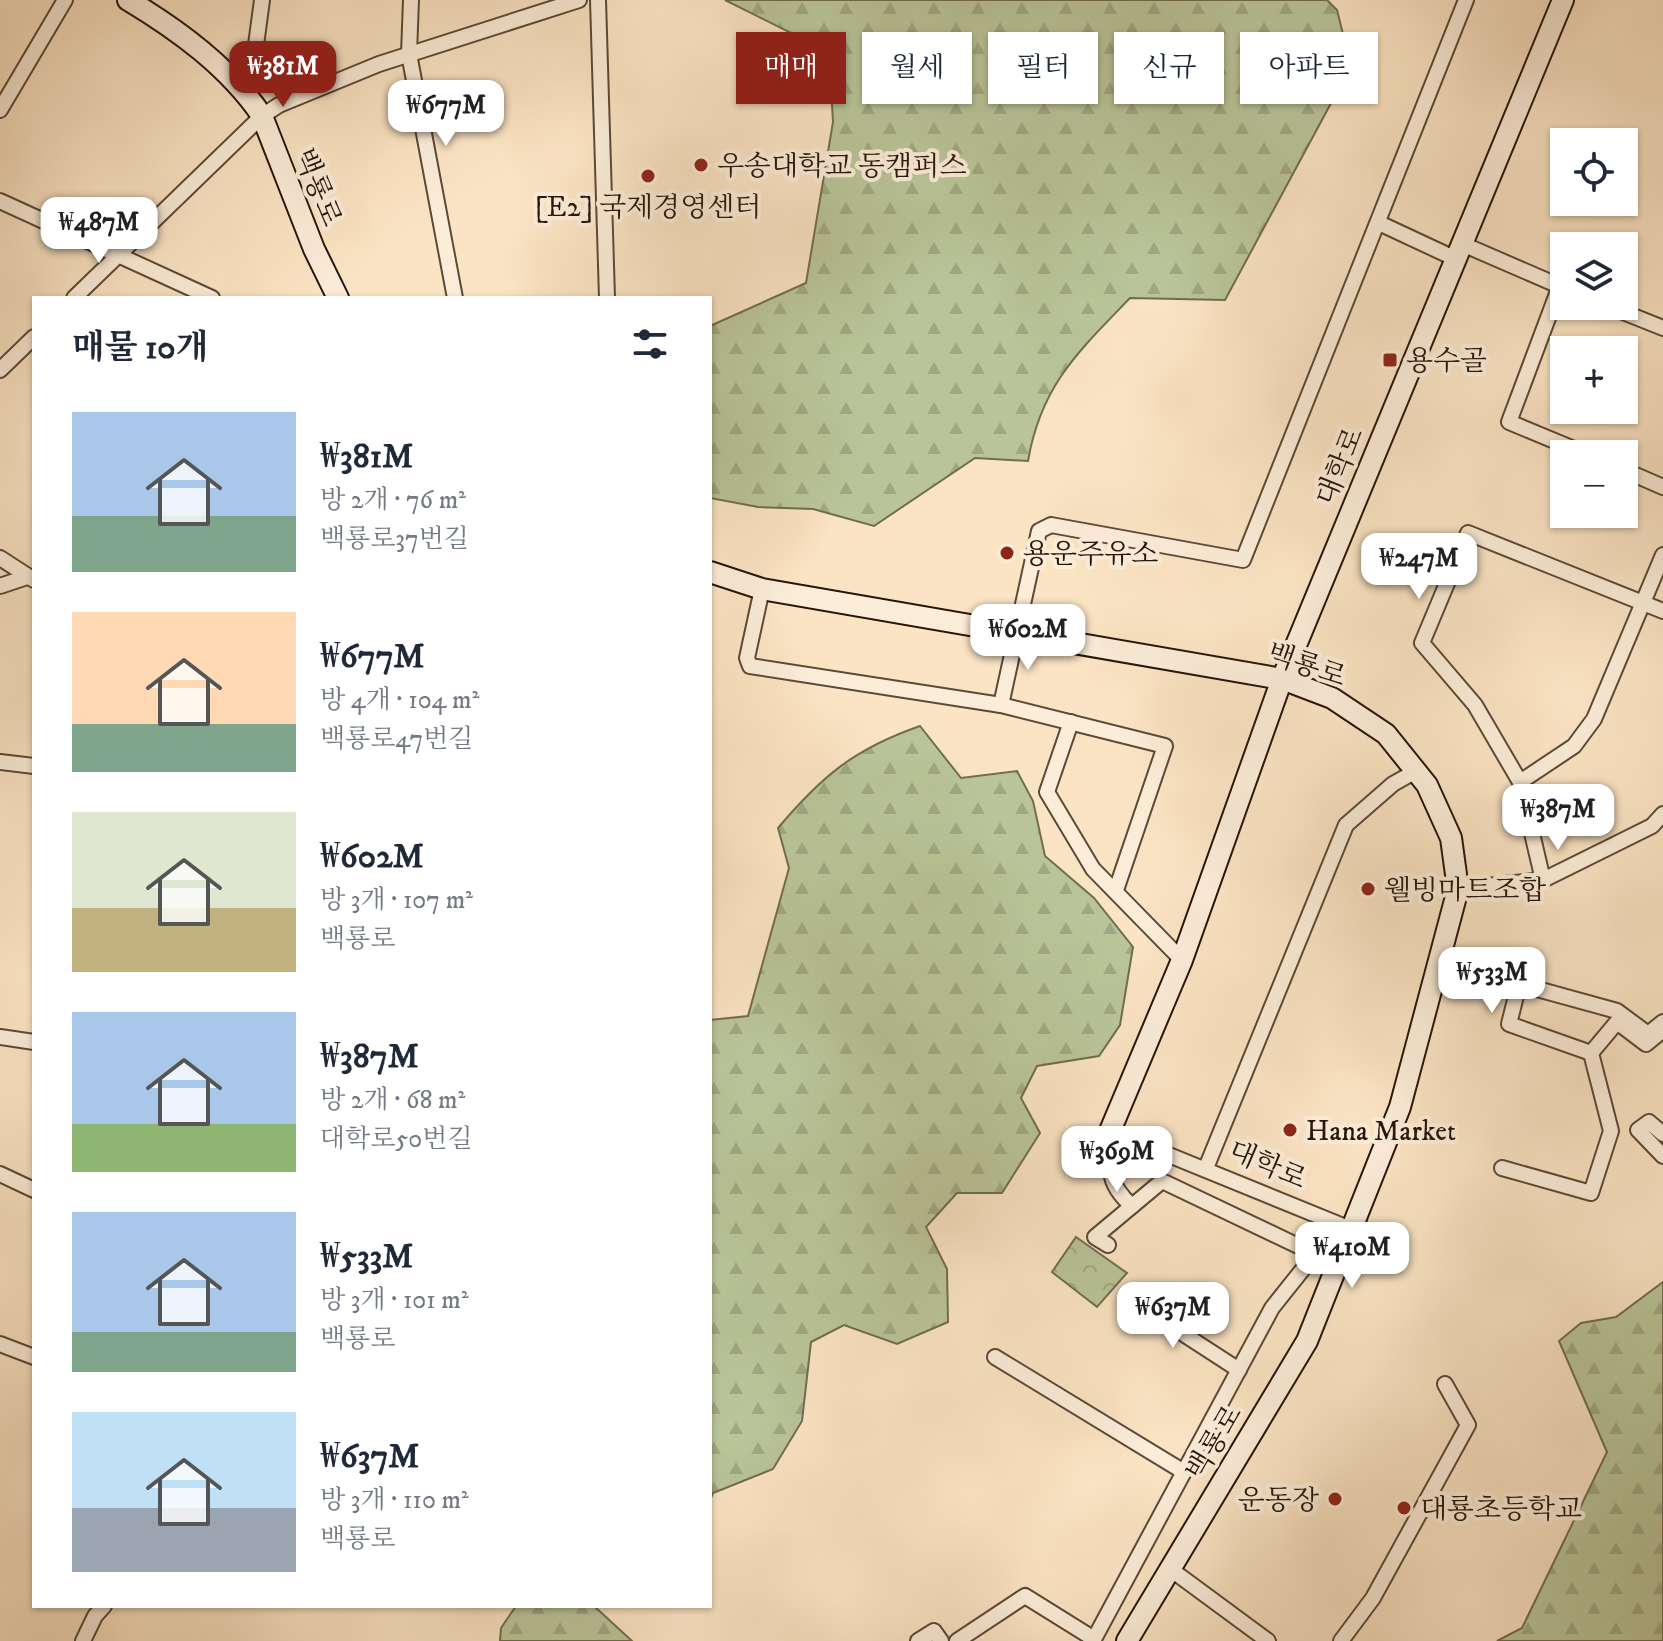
<!DOCTYPE html>
<html lang="ko">
<head>
<meta charset="utf-8">
<style>
  :root { --surface:#fff; --page:#f6f6f7; --text:#1f2937; --muted:#747a83; --accent:#8f2418 }
  body { margin:0; font-family:"IM FELL DW Pica","Noto Serif KR",serif; background:var(--page); color:var(--text); height:100vh; display:flex; flex-direction:column; font-size:30px; white-space:nowrap }
  * { box-sizing:border-box; margin:0 }
  p { font-size:26px; color:var(--muted) }
  .icon { flex:none; width:44px; height:44px; fill:none; stroke:currentColor; stroke-width:2; stroke-linecap:round; stroke-linejoin:round }
  .map { position:relative; flex:1; overflow:hidden }
  .details { position:absolute; left:32px; top:296px; width:680px; height:1312px; display:flex; flex-direction:column; background:var(--surface); border-radius:0px; box-shadow:0 2px 6px #0004 }
  .details>* { flex:none }
  .hud { position:absolute; left:736px; top:32px; width:760px; height:72px; display:flex; gap:16px }
  .controls { position:absolute; left:1550px; top:128px; display:grid; gap:16px }
  .controls a { display:grid; place-items:center; width:88px; height:88px; border-radius:0px; background:var(--surface); box-shadow:0 2px 6px #0004; font-size:40px }
  .price { position:absolute; translate:-50% -68px; padding:0 18px; border-radius:16px; background:#fff; color:#222; font-size:26px; line-height:52px; filter:drop-shadow(0 2px 4px #0008) }
  .price::after { content:''; position:absolute; left:50%; top:48px; width:24px; height:18px; margin-left:-12px; background:inherit; clip-path:polygon(0 0,100% 0,50% 100%) }
  .price.current { background:var(--accent); color:#fff }
  ul { padding:0; list-style:none }
  li { display:flex; align-items:center; gap:24px; height:200px; padding:0 40px }
  li span { display:grid; place-items:center; flex:none; width:224px; height:160px; border-radius:0px; color:#555 }
  li>.icon { margin-inline-start:auto }
  span .icon { width:96px; height:96px; fill:#fffc; stroke-width:1 }
  li b { font-size:34px }
  h2 { display:flex; justify-content:space-between; align-items:center; height:96px; padding:0 40px; font-size:34px }
  .pill { padding:0 28px; border-radius:0px; background:var(--surface); box-shadow:0 2px 6px #0004; font-size:28px; line-height:72px }
  .pill.current { background:var(--accent); color:#fff }
  .map>svg:first-child { display:block }
</style>
</head>
<body>
<div class="map">
<svg width="1663" height="1641" viewBox="0 0 1663 1641">
  <defs>
    <pattern id="forest-firs" width="22" height="20" patternUnits="userSpaceOnUse" patternTransform="scale(2)"><rect width="22" height="20" fill="#b9c599"/><path d="M5 1l3.5 6h-7zM16 11l3.5 6h-7z" fill="#9fa882"/></pattern>
    <pattern id="park-crowns" width="20" height="18" patternUnits="userSpaceOnUse" patternTransform="scale(2)"><rect width="20" height="18" fill="#b9c599"/><path d="M2 6a3 3 0 1 1 6 0M12 15a3 3 0 1 1 6 0" fill="none" stroke="#9fa882"/></pattern>
  </defs>
  <rect width="100%" height="100%" fill="#fbe4c4"/>
  <filter id="stains"><feTurbulence type="fractalNoise" baseFrequency=".0025" numOctaves="4"/><feColorMatrix values="0 0 0 0 .2 0 0 0 0 .09 0 0 0 0 .02 0 0 0 .5 -.17"/></filter>
  <radialGradient id="worn" r=".72"><stop offset=".6" stop-color="#630" stop-opacity="0"/><stop offset="1" stop-color="#630" stop-opacity=".3"/></radialGradient>
  <!-- forest -->
  <g fill="url(#forest-firs)" stroke="#706d50" stroke-width="2">
    <path d="M 725,0 L 1327,0 L 1337,10 L 1351,66 L 1225,300 L 1130,298 C 1079,351 1041,385 1028,461 L 975,458 L 874,526 L 813,509 L 758,507 L 710,498 L 710,326 L 806,283 L 833,122 L 829,52 Z"/>
    <path d="M 920,726 L 961,778 L 1017,771 L 1033,801 L 1045,856 L 1094,898 L 1133,947 L 1120,1025 L 1099,1056 L 1037,1066 L 1021,1098 L 1040,1133 L 1002,1193 L 957,1193 L 926,1227 L 947,1269 L 948,1322 L 897,1344 L 844,1325 L 811,1342 L 802,1421 L 773,1469 L 713,1493 L 710,1501 L 710,1020 L 748,1016 L 789,868 L 778,828 C 822,776 854,749 920,726 Z"/>
    <polygon points="1663,1282 1663,1641 1497,1641 1522,1628 1607,1452 1559,1341 1581,1323 1616,1317"/>
    <polygon points="516,1606 594,1606 632,1641 500,1641 501,1628"/>
  </g>
  <!-- park -->
  <polygon fill="url(#park-crowns)" stroke="#706d50" stroke-width="2" points="1076,1237 1127,1273 1097,1307 1052,1272"/>
  <g fill="none" stroke-linecap="round" stroke-linejoin="round">
    <!-- street casing -->
    <g stroke="#5c4936" stroke-width="18">
      <g id="street">
        <polyline points="411,0 409,54 455,298"/>
        <polyline points="598,0 607,298"/>
        <polyline points="249,97 262,0"/>
        <polyline points="0,110 65,0"/>
        <polyline points="0,201 212,298"/>
        <polyline points="1379,223 1454,258"/>
        <polyline points="1460,243 1564,288"/>
        <polyline points="1560,286 1509,422 1586,454"/>
        <polyline points="74,298 262,116 279,105 379,64 579,0"/>
        <polyline points="1608,306 1663,328"/>
        <polyline points="0,370 34,337"/>
        <polyline points="1624,470 1663,487"/>
        <polyline points="0,558 34,580"/>
        <polyline points="0,586 27,577"/>
        <polyline points="762,589 747,658 750,666 1001,705 1165,746 1116,890"/>
        <polyline points="1001,705 1039,531 1051,525 1243,560 1466,0"/>
        <polyline points="1071,722 1047,792 1093,869 1182,960"/>
        <polyline points="0,762 34,766"/>
        <polyline points="1520,782 1574,746 1594,719 1663,555"/>
        <polyline points="1543,880 1520,782 1475,705 1422,643 1468,533 1663,611"/>
        <polyline points="1458,889 1543,880 1652,826 1663,814"/>
        <polyline points="1663,1022 1648,1034 1617,1011 1519,984 1509,1024 1591,1053 1617,1022 1646,1044 1663,1030"/>
        <polyline points="0,1037 34,1042"/>
        <polyline points="1110,1131 1353,1230"/>
        <path d="M 1119,1134 C 1106,1165 1107,1184 1132,1206"/>
        <polyline points="1663,1134 1649,1122 1638,1130 1663,1156"/>
        <polyline points="1206,1168 1346,825 1393,784 1416,771"/>
        <polyline points="1502,1168 1591,1193 1611,1131 1591,1053"/>
        <polyline points="0,1174 34,1190"/>
        <polyline points="1128,1298 1239,1370"/>
        <polyline points="0,1344 34,1357"/>
        <polyline points="995,1357 1184,1472"/>
        <polyline points="1169,1568 1268,1641"/>
        <polyline points="83,1641 95,1616 104,1606"/>
        <polyline points="918,1641 934,1631 941,1641"/>
        <polyline points="957,1641 1025,1596 1094,1639"/>
        <polyline points="1093,1641 1272,1308 1315,1254 1162,1181 1095,1237 1108,1245"/>
        <polyline points="1341,1641 1373,1598 1468,1425 1445,1384"/>
      </g>
    </g>
    <!-- secondary casing -->
    <g stroke="#271507" stroke-width="24">
      <g id="secondary">
        <path d="M 128,0 C 178,30 229,67 262,116 L 314,249 L 338,298"/>
        <polyline points="710,572 762,589 1282,679 1332,698 1386,734 1427,785 1451,838 1458,889 1400,1107 1307,1341 1127,1641"/>
        <polyline points="1110,1131 1182,960 1282,679 1563,0"/>
      </g>
    </g>
    <!-- street -->
    <use href="#street" stroke="#fcedd9" stroke-width="14"/>
    <!-- secondary -->
    <use href="#secondary" stroke="#fcedd9" stroke-width="20"/>
  </g>
  <!-- markers -->
  <g fill="#8f2418" stroke="#fcedd9" stroke-width="3">
    <circle cx="701" cy="165" r="8"/>
    <circle cx="648" cy="176" r="8"/>
    <rect x="1382" y="352" width="16" height="16" rx="4"/>
    <circle cx="1007" cy="553" r="8"/>
    <circle cx="1368" cy="889" r="8"/>
    <circle cx="1290" cy="1130" r="8"/>
    <circle cx="1335" cy="1499" r="8"/>
    <circle cx="1404" cy="1508" r="8"/>
  </g>
  <g text-anchor="middle" stroke-width="8" stroke-linejoin="round" paint-order="stroke">
    <!-- poi labels -->
    <g font-size="28" fill="#271507" stroke="#fcedd9" text-anchor="start">
      <text x="717" y="175">우송대학교 동캠퍼스</text>
      <text x="648" y="216" text-anchor="middle">[E2] 국제경영센터</text>
      <text x="1406" y="370">용수골</text>
      <text x="1023" y="563">용운주유소</text>
      <text x="1384" y="899">웰빙마트조합</text>
      <text x="1306" y="1140">Hana Market</text>
      <text x="1319" y="1509" text-anchor="end">운동장</text>
      <text x="1420" y="1518">대룡초등학교</text>
    </g>
    <!-- street labels -->
    <g font-size="28" fill="#271507" stroke="#fcedd9">
      <text transform="translate(319 187) rotate(68)" y="10">백룡로</text>
      <text transform="translate(1339 466) rotate(-68)" y="10">대학로</text>
      <text transform="translate(1307 664) rotate(19)" y="10">백룡로</text>
      <text transform="translate(1268 1164) rotate(23)" y="10">대학로</text>
      <text transform="translate(1213 1442) rotate(-59)" y="10">백룡로</text>
    </g>
  </g>
  <rect width="100%" height="100%" filter="url(#stains)"/>
  <rect width="100%" height="100%" fill="url(#worn)"/>
</svg>
<div class="controls">
<a><svg class="icon" aria-label="locate" viewBox="0 0 24 24"><circle cx="12" cy="12" r="6"/><path d="M12 2v4M12 18v4M2 12h4M18 12h4"/></svg></a>
<a><svg class="icon" aria-label="layers" viewBox="0 0 24 24"><path d="M12 4l9 5-9 5-9-5zM3 14l9 5 9-5"/></svg></a>
<a>+</a>
<a>−</a>
</div>
<b class="price current" style="left:283px;top:109px">₩381M</b>
<b class="price" style="left:446px;top:148px">₩677M</b>
<b class="price" style="left:99px;top:265px">₩487M</b>
<b class="price" style="left:1419px;top:601px">₩247M</b>
<b class="price" style="left:1028px;top:672px">₩602M</b>
<b class="price" style="left:1558px;top:852px">₩387M</b>
<b class="price" style="left:1492px;top:1015px">₩533M</b>
<b class="price" style="left:1117px;top:1194px">₩369M</b>
<b class="price" style="left:1352px;top:1290px">₩410M</b>
<b class="price" style="left:1173px;top:1350px">₩637M</b>
<div class="hud">
<a class="pill current">매매</a>
<a class="pill">월세</a>
<a class="pill">필터</a>
<a class="pill">신규</a>
<a class="pill">아파트</a>
</div>
<section class="details">
<h2>매물 10개<svg class="icon" aria-label="filters" viewBox="0 0 24 24"><path d="M4 7h16M4 17h16"/><circle cx="9" cy="7" r="2"/><circle cx="15" cy="17" r="2"/></svg></h2>
<ul>
<li><span style="background:linear-gradient(#a9c7e8 65%,#7fa58c 0)"><svg class="icon" aria-label="home" viewBox="0 0 24 24"><path d="M3 11l9-7 9 7M6 9v11h12V9"/></svg></span><div><b>₩381M</b><p>방 2개 · 76 m²</p><p>백룡로37번길</p></div></li>
<li><span style="background:linear-gradient(#ffd9b3 70%,#7fa58c 0)"><svg class="icon" aria-label="home" viewBox="0 0 24 24"><path d="M3 11l9-7 9 7M6 9v11h12V9"/></svg></span><div><b>₩677M</b><p>방 4개 · 104 m²</p><p>백룡로47번길</p></div></li>
<li><span style="background:linear-gradient(#dfe7d0 60%,#c2b280 0)"><svg class="icon" aria-label="home" viewBox="0 0 24 24"><path d="M3 11l9-7 9 7M6 9v11h12V9"/></svg></span><div><b>₩602M</b><p>방 3개 · 107 m²</p><p>백룡로</p></div></li>
<li><span style="background:linear-gradient(#a9c7e8 70%,#8fb573 0)"><svg class="icon" aria-label="home" viewBox="0 0 24 24"><path d="M3 11l9-7 9 7M6 9v11h12V9"/></svg></span><div><b>₩387M</b><p>방 2개 · 68 m²</p><p>대학로50번길</p></div></li>
<li><span style="background:linear-gradient(#a9c7e8 75%,#7fa58c 0)"><svg class="icon" aria-label="home" viewBox="0 0 24 24"><path d="M3 11l9-7 9 7M6 9v11h12V9"/></svg></span><div><b>₩533M</b><p>방 3개 · 101 m²</p><p>백룡로</p></div></li>
<li><span style="background:linear-gradient(#bfe0f5 60%,#9aa5b1 0)"><svg class="icon" aria-label="home" viewBox="0 0 24 24"><path d="M3 11l9-7 9 7M6 9v11h12V9"/></svg></span><div><b>₩637M</b><p>방 3개 · 110 m²</p><p>백룡로</p></div></li>
</ul>
</section>
</div>
</body>
</html>
